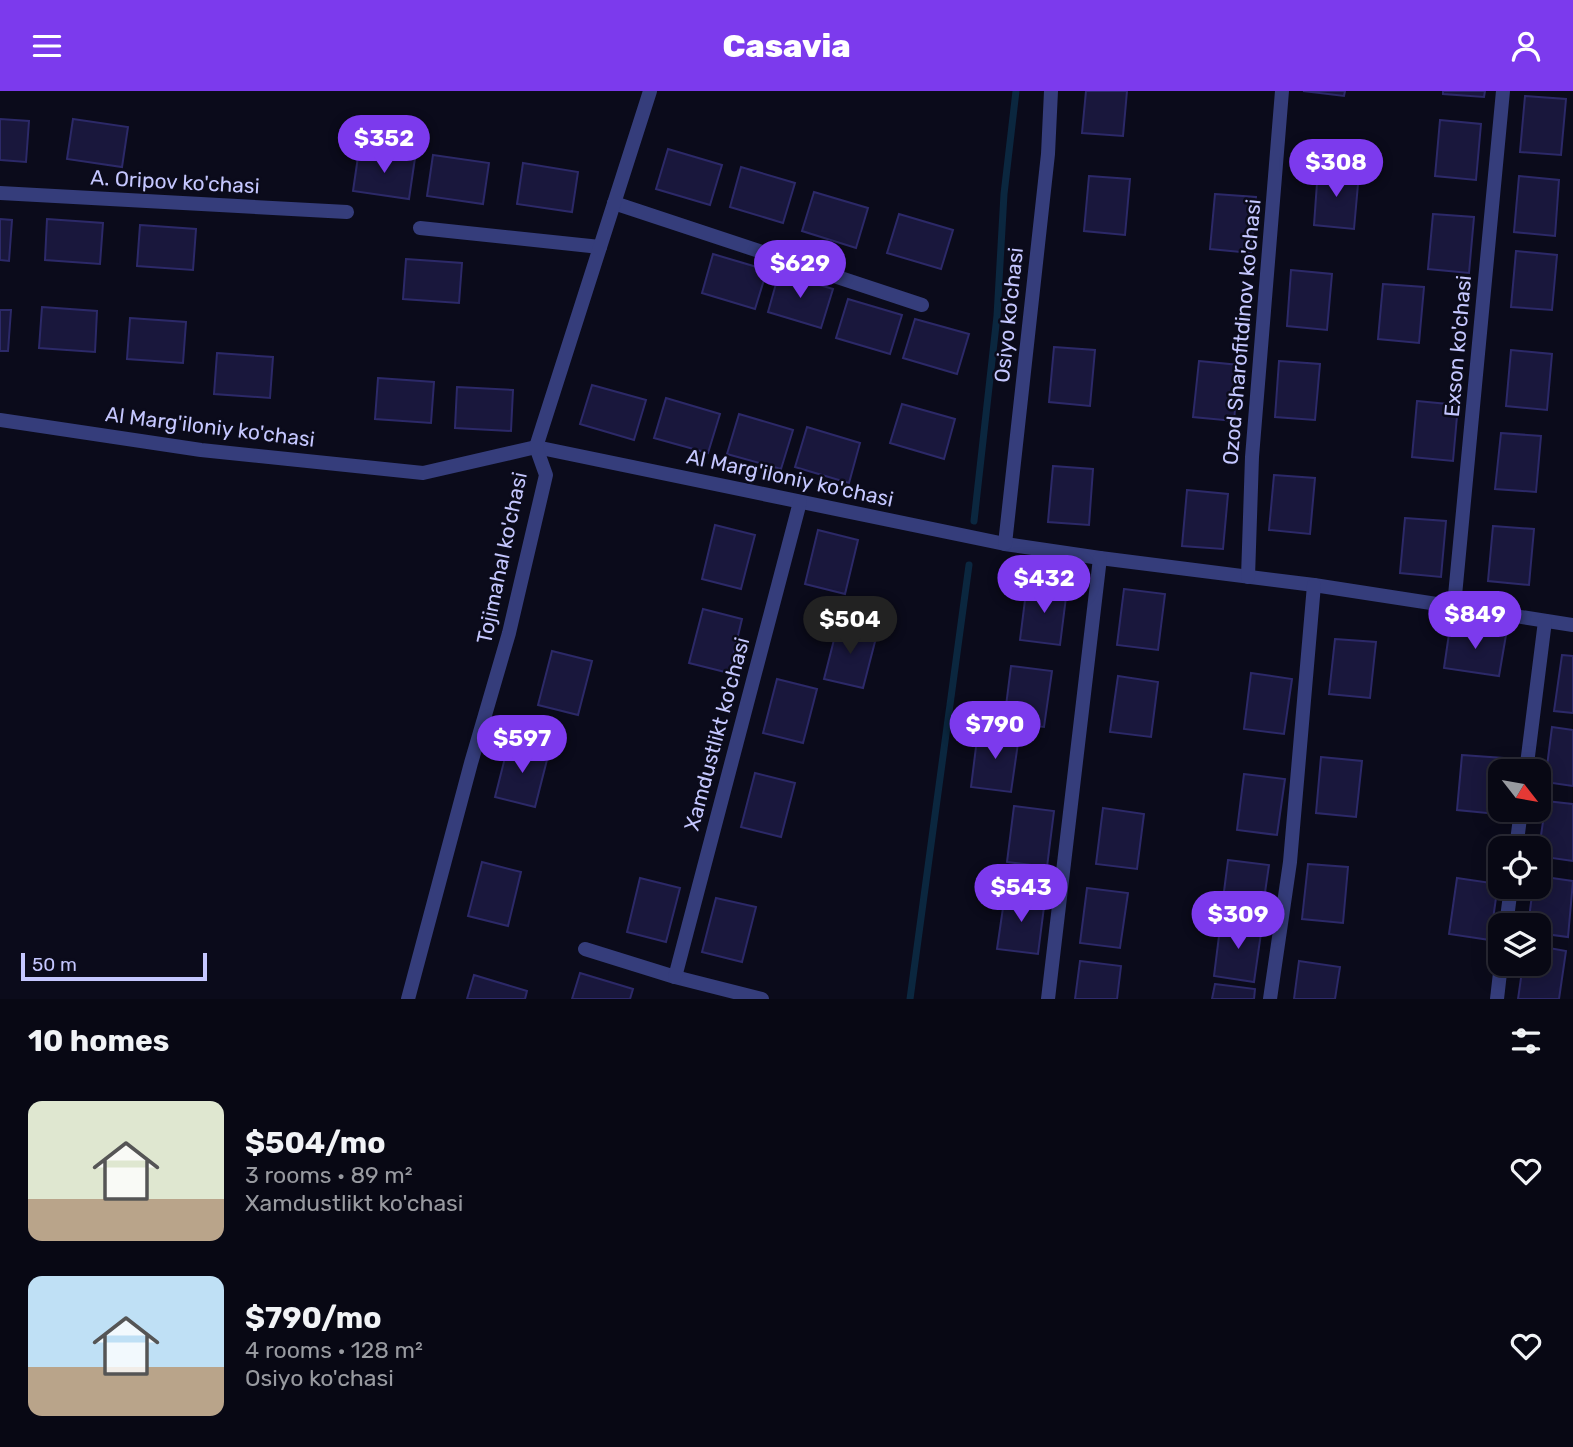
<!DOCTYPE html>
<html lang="en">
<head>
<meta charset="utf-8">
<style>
  :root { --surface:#080814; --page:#161622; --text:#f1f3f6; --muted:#989aa0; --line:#292934; --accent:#7c3aed }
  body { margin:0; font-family:Rubik,sans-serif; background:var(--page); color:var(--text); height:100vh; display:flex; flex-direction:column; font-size:26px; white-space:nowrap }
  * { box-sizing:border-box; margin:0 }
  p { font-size:23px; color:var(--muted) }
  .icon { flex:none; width:38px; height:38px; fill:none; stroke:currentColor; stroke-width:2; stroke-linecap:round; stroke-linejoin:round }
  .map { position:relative; height:908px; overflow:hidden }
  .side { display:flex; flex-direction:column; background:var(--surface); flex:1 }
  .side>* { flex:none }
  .needle { width:46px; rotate:121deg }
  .controls { position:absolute; left:1488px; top:668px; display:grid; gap:14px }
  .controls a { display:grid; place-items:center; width:63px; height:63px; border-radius:14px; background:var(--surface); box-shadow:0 4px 18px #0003,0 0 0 2px var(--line); font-size:35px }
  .scale { position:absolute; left:21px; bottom:18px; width:186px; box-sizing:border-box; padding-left:7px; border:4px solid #c5c7ff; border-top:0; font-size:19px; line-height:24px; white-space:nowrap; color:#c5c7ff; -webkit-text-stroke:5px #0b0b1b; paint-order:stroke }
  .price { position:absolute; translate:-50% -60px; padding:0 16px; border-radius:24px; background:var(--accent); color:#fff; font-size:23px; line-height:46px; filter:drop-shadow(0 2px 4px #0008) }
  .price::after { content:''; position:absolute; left:50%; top:42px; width:21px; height:16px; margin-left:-10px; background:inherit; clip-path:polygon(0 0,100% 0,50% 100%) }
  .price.active { background:#222; color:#fff }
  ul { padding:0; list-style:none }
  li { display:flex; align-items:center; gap:21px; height:175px; padding:0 28px }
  li span { display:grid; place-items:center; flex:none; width:196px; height:140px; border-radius:14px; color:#555 }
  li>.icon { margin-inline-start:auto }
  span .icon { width:84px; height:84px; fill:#fffc; stroke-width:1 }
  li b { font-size:30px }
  h2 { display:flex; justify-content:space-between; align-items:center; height:84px; padding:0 28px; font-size:30px }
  header { display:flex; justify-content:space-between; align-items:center; height:91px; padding:0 28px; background:var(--accent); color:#fff; font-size:32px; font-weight:800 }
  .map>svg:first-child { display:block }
</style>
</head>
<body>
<header><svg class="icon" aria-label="menu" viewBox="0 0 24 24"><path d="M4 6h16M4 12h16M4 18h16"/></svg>Casavia<svg class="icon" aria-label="person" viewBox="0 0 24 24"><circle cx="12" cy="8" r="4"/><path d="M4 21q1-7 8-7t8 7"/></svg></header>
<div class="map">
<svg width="1573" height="908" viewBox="0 0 1573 908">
  <rect width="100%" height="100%" fill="#0b0b1b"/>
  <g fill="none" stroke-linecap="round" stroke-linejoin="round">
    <!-- stream -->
    <g stroke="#0b273f" stroke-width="7">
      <polyline points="974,430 997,225 1004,103 1016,0"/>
      <polyline points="910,908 969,474"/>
    </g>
  </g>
  <!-- building -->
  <g fill="#19173c" stroke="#2c2968" stroke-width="2">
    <polygon points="1086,0 1127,0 1123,45 1082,42"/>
    <polygon points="1303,0 1345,0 1344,5"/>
    <polygon points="1443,0 1485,0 1484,6 1443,3"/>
    <polygon points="1525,5 1566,8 1561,64 1520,61"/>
    <polygon points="0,28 29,30 26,71 0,69"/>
    <polygon points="73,28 128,36 122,76 67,68"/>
    <polygon points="1440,29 1481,33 1476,89 1435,85"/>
    <polygon points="668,58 722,74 710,114 656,98"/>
    <polygon points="359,59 415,67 409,108 353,100"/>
    <polygon points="433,64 489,72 483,113 427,105"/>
    <polygon points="523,72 578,81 572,121 517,113"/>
    <polygon points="741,76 795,92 783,132 730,116"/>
    <polygon points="1318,78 1359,82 1354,138 1314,134"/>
    <polygon points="1089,85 1130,88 1125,144 1084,140"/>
    <polygon points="1519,85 1559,89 1555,145 1514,141"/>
    <polygon points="814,101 868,117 856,157 802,140"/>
    <polygon points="1215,103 1256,106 1251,162 1210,158"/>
    <polygon points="899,123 953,139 941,178 887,162"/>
    <polygon points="1433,123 1474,126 1469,182 1428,178"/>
    <polygon points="0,128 12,129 9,170 0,169"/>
    <polygon points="47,128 103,132 100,173 45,169"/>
    <polygon points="140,134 196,138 193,179 137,175"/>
    <polygon points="1516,160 1557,164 1552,219 1511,216"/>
    <polygon points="713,163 767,179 755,218 702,202"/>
    <polygon points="406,168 462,172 459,212 403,208"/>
    <polygon points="1291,179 1332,183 1327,239 1287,235"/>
    <polygon points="779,182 833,198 821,237 768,221"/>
    <polygon points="1383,193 1424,196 1419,252 1378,248"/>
    <polygon points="848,208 902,224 890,263 836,247"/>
    <polygon points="42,216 97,220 95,261 39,257"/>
    <polygon points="0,219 11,219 8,260 0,260"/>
    <polygon points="130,227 186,231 183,272 127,268"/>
    <polygon points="915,228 969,243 957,283 903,267"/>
    <polygon points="1054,256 1095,259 1090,315 1049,311"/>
    <polygon points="1511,259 1552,263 1547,319 1506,315"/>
    <polygon points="217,262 273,266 270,307 214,303"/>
    <polygon points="1199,270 1239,274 1234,330 1193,326"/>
    <polygon points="1279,270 1320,273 1315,329 1275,326"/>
    <polygon points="378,287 434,291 431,332 375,328"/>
    <polygon points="592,294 646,309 634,349 580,333"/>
    <polygon points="457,296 513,299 511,340 455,337"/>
    <polygon points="666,307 720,323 708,362 654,347"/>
    <polygon points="1417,310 1458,314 1453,370 1412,366"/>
    <polygon points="902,313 955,328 944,368 890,352"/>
    <polygon points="739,323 793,339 781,378 727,363"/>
    <polygon points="807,336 860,352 849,392 795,376"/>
    <polygon points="1501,342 1541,345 1536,401 1495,398"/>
    <polygon points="1053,375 1093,378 1089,434 1048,431"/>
    <polygon points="1274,384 1315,387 1310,443 1269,439"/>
    <polygon points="1187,399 1228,403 1223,458 1182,455"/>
    <polygon points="1405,427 1446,430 1441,486 1400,482"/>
    <polygon points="715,434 755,444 741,498 702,488"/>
    <polygon points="1493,435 1534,438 1529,494 1488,490"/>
    <polygon points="818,439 858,449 845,503 805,493"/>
    <polygon points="1027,493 1067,498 1060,554 1020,549"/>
    <polygon points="1124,498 1165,503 1158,559 1117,554"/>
    <polygon points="703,518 742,528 729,582 689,572"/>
    <polygon points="838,533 877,543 863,597 824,588"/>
    <polygon points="1450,536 1506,544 1499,585 1444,577"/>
    <polygon points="1335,548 1376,551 1370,607 1329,603"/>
    <polygon points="552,560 592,570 578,624 538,614"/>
    <polygon points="1562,564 1573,565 1573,622 1554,620"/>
    <polygon points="1011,575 1052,580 1044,636 1004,631"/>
    <polygon points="1251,582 1292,588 1284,643 1244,638"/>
    <polygon points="1118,585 1158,591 1151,646 1110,641"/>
    <polygon points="777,588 817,598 803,652 763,642"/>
    <polygon points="1552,636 1573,639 1573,695 1545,691"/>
    <polygon points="978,640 1019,645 1011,701 971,696"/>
    <polygon points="509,651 549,661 535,716 495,706"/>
    <polygon points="1462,664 1503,667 1500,681 1497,723 1457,719"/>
    <polygon points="1321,666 1362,670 1356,726 1316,722"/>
    <polygon points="755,682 795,692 781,746 741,736"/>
    <polygon points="1244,683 1285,688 1277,744 1237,739"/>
    <polygon points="1546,710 1573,713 1573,770 1538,765"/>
    <polygon points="1014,715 1054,720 1047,776 1007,771"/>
    <polygon points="1103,717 1144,723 1137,778 1096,773"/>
    <polygon points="1228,769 1269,774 1261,829 1221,824"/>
    <polygon points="482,771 521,781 508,835 468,825"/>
    <polygon points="1308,773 1348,776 1343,832 1302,828"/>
    <polygon points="1538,785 1573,790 1568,846 1538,842 1538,835 1528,835 1533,796 1538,796"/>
    <polygon points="640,787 680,797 666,851 627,841"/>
    <polygon points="1457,787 1498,793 1490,849 1449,843"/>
    <polygon points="1087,797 1128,802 1120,857 1080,852"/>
    <polygon points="1005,803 1045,808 1038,863 997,858"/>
    <polygon points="716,807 756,816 742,871 702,861"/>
    <polygon points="1221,829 1262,835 1254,891 1214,885"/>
    <polygon points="1538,855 1566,860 1559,908 1518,908 1523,873 1538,873"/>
    <polygon points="1080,870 1121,875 1117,908 1075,908"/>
    <polygon points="1299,870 1340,876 1335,908 1294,908"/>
    <polygon points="580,882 633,898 630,908 572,908"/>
    <polygon points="474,884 527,900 525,908 467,908"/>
    <polygon points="1215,893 1255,898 1254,908 1212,908"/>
  </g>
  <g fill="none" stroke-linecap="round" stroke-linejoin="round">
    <!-- minor -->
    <g stroke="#353d7b" stroke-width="14">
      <polyline points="0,102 347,121"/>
      <polyline points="614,112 922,214"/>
      <polyline points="420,137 600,156"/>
      <polyline points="0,329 201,359 423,382 536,356 1005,453 1100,467 1314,494 1573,534"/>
      <polyline points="1005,453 1048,63 1051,0"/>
      <polyline points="1248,486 1252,366 1282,0"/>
      <polyline points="1454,515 1503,0"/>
      <polyline points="1526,681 1545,530"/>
      <polyline points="1516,758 1521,719"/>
      <polyline points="1506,835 1511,796"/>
      <polyline points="585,858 675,886 762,908"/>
      <polyline points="675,886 800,411"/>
      <polyline points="408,908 471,672 509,542 546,384 536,356 650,0"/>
      <polyline points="1048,908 1100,467"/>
      <polyline points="1270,908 1290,771 1314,494"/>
      <polyline points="1497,908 1501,873"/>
    </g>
  </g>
  <g text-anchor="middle" stroke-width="5" stroke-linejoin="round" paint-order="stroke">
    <!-- street labels -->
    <g font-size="21" fill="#c5c7ff" stroke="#0b0b1b">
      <text transform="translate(175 91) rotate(3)" y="7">A. Oripov ko'chasi</text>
      <text transform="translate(1009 224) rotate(-84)" y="7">Osiyo ko'chasi</text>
      <text transform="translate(1242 241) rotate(-85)" y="7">Ozod Sharofitdinov ko'chasi</text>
      <text transform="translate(1458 255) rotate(-85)" y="7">Exson ko'chasi</text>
      <text transform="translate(210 336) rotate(7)" y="7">Al Marg'iloniy ko'chasi</text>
      <text transform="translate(790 387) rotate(12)" y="7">Al Marg'iloniy ko'chasi</text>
      <text transform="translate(502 467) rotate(-78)" y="7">Tojimahal ko'chasi</text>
      <text transform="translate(717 643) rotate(-75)" y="7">Xamdustlikt ko'chasi</text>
    </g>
  </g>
</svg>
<div class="controls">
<a><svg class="needle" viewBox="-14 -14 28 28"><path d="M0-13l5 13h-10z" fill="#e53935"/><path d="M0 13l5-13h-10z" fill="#989aa0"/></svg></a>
<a><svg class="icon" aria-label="locate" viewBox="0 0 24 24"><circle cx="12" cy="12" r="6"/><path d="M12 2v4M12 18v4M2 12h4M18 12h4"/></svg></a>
<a><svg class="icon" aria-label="layers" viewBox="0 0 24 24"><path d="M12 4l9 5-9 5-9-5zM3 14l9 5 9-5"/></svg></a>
</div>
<div class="scale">50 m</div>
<b class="price" style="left:384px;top:84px">$352</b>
<b class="price" style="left:1336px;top:108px">$308</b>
<b class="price" style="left:800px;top:209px">$629</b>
<b class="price" style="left:1044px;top:524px">$432</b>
<b class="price" style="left:1475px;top:560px">$849</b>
<b class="price active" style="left:850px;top:565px">$504</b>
<b class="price" style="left:995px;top:670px">$790</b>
<b class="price" style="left:522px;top:684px">$597</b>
<b class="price" style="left:1021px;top:833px">$543</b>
<b class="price" style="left:1238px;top:860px">$309</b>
</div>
<section class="side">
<h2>10 homes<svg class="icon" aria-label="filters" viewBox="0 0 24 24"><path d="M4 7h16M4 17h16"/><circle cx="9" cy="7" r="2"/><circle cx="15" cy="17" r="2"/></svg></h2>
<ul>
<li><span style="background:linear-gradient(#dfe7d0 70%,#b9a48a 0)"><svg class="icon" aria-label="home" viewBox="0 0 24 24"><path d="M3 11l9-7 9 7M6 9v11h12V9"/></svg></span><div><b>$504/mo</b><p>3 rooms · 89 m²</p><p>Xamdustlikt ko'chasi</p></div><svg class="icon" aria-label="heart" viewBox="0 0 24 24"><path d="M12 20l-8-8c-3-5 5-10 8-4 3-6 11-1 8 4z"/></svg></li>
<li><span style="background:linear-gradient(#bfe0f5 65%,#b9a48a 0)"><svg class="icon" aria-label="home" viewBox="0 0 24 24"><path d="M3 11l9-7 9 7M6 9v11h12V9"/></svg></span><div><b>$790/mo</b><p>4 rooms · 128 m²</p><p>Osiyo ko'chasi</p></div><svg class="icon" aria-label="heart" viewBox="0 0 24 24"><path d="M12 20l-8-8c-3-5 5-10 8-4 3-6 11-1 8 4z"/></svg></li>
</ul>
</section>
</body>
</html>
